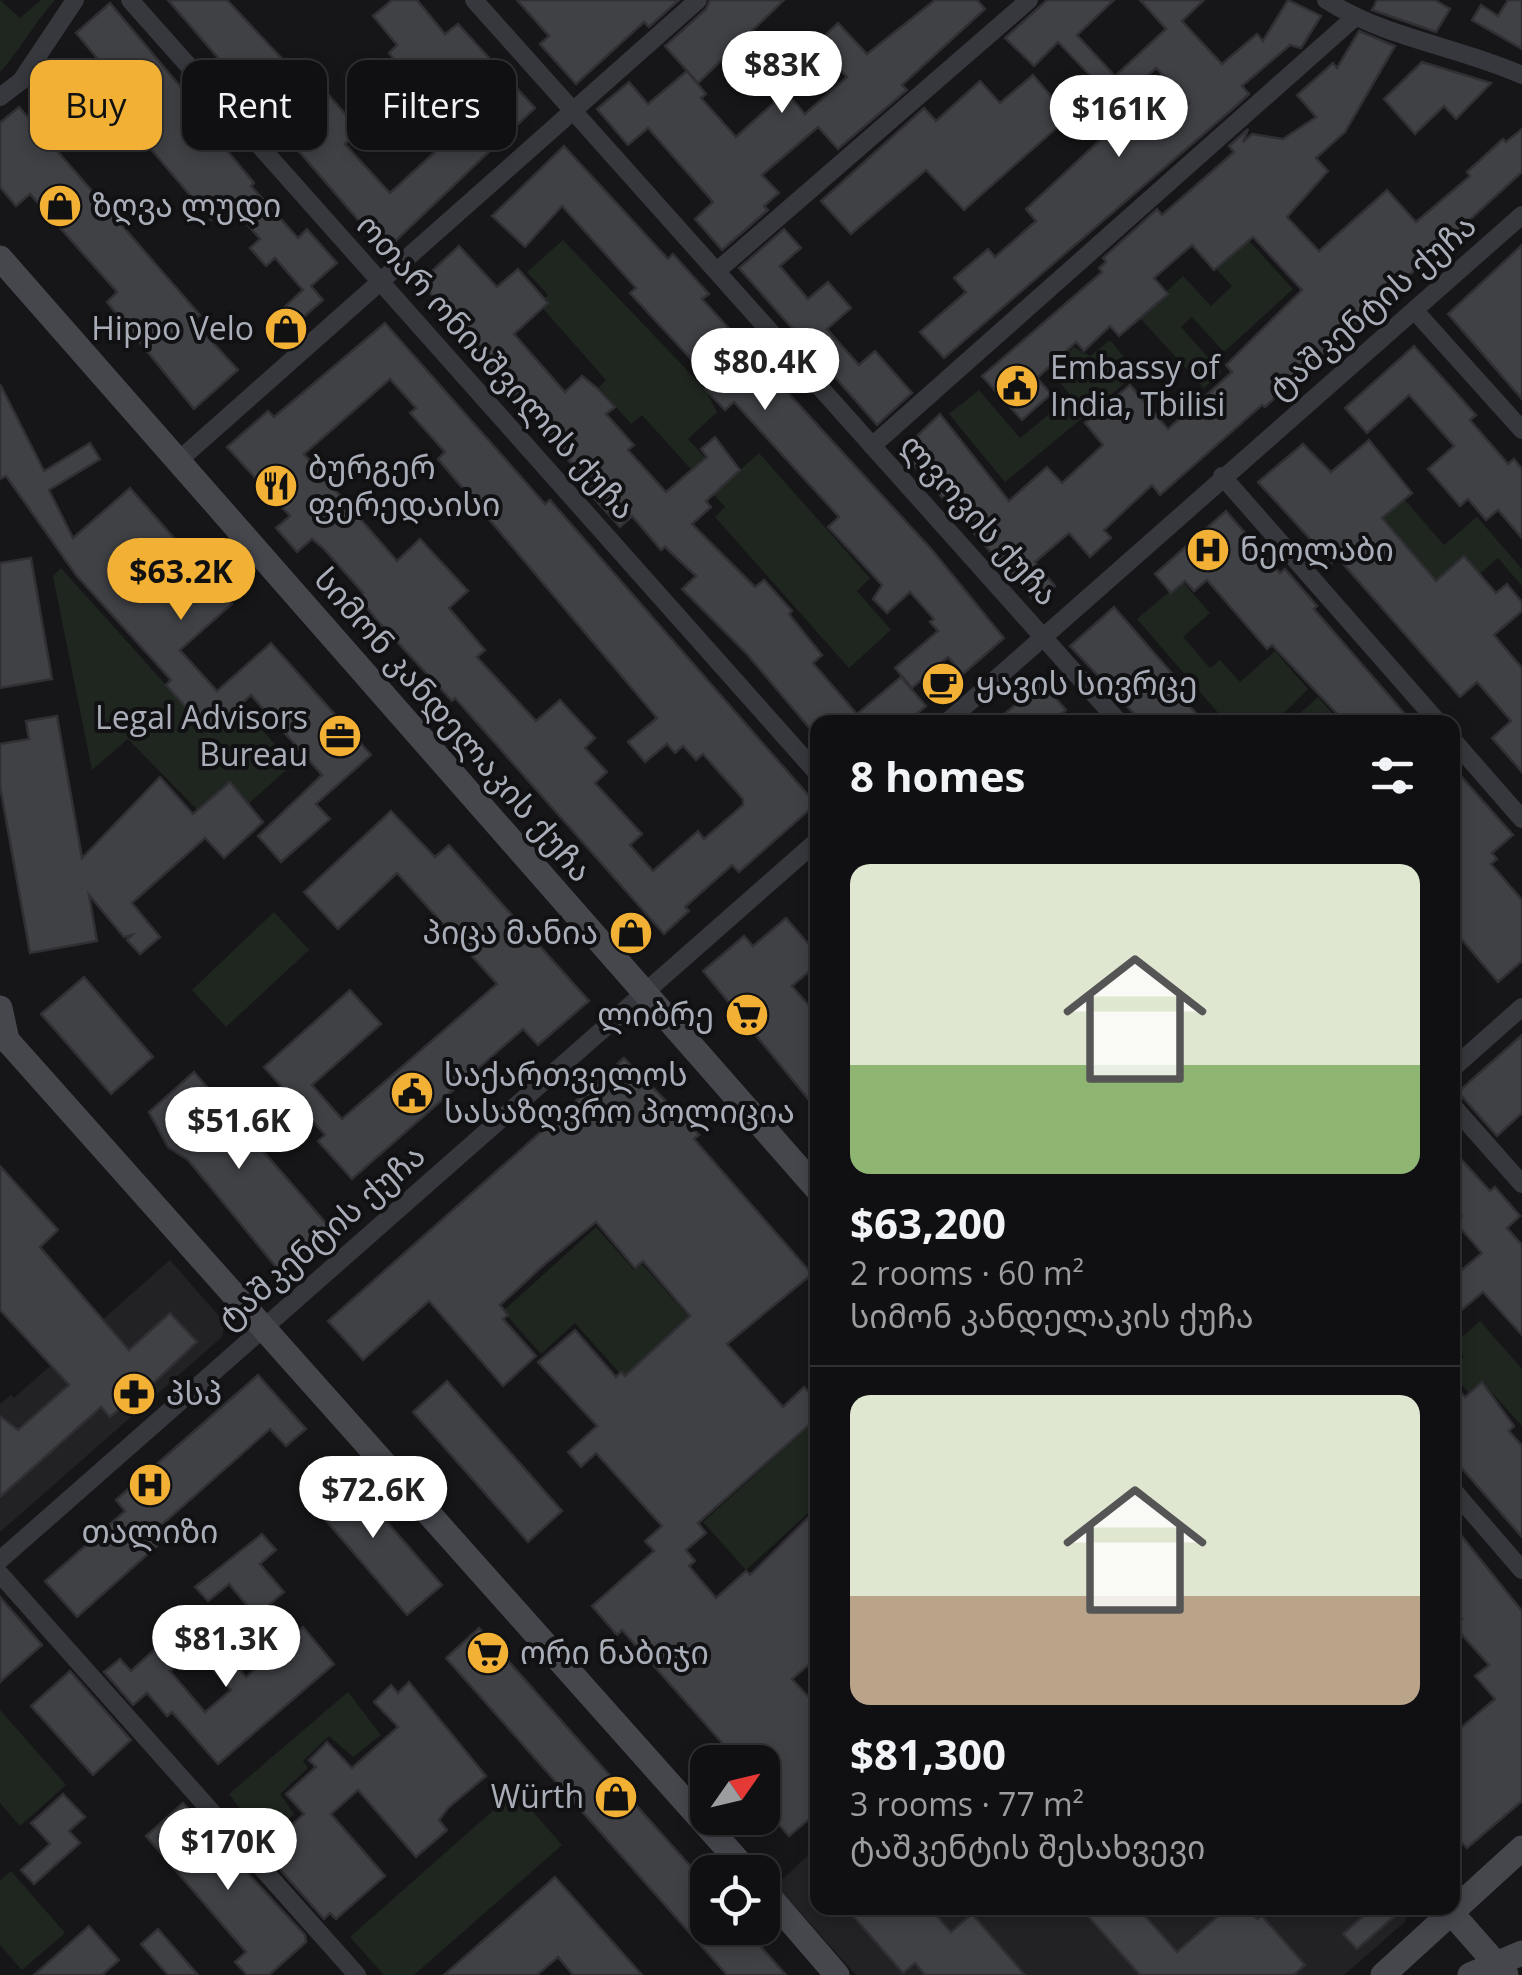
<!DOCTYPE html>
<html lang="en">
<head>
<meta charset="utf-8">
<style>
  :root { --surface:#101012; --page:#1e1e20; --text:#f1f3f6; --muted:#9c9d9f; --line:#303032; --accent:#f2b134 }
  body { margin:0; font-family:"Open Sans","Noto Sans Georgian",sans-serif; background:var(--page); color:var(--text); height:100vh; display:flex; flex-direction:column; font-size:38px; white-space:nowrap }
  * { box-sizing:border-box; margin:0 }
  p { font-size:32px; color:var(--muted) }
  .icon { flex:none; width:55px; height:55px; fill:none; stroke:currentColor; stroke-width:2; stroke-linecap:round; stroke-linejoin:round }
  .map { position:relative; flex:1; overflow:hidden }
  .details { position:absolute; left:810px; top:715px; width:650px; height:1200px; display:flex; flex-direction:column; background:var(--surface); border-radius:20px; box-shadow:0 5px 15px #0003,0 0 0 2px var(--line) }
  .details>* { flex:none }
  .hud { position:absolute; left:30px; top:60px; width:630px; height:90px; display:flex; gap:20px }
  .needle { width:65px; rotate:56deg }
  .fabs { position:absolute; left:690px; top:1745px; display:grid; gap:20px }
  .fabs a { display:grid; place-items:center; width:90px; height:90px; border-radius:20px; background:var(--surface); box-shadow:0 5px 15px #0003,0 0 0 2px var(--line); font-size:50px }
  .price { position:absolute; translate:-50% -85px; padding:0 22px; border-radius:35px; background:#fff; color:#222; font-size:32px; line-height:65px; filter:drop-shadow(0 2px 5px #0008) }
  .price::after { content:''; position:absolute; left:50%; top:60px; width:30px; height:22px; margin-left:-15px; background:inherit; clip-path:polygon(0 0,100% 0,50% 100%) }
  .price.selected { background:var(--accent); color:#111 }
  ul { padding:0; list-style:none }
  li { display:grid; align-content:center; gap:20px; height:530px; padding:0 40px }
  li+li { border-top:2px solid var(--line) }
  li span { display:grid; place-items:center; height:310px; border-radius:20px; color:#555 }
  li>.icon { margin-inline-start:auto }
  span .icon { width:180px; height:180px; fill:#fffc; stroke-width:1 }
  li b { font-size:42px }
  h2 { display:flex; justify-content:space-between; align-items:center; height:120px; padding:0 40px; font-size:42px }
  .chip { padding:0 35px; border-radius:20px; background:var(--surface); box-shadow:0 5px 15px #0003,0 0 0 2px var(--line); font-size:35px; line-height:90px }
  .chip.selected { background:var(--accent); color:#111 }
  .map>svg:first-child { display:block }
</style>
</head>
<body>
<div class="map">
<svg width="1522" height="1975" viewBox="0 0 1522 1975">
  <rect width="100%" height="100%" fill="#161618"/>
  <!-- built -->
  <g fill="#222225">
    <polygon points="170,1260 225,1323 222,1337 0,1532 0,1404 11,1395 14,1398"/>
    <polygon points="817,1847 818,1908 1406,1908 1406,1921 1344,1975 856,1975 776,1885"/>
  </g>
  <!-- green -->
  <g fill="#1e261f">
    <path d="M 0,0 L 20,18 L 41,0 L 55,0 C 34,23 21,49 0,72 Z"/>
    <polygon points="1242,233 1293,289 1224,352 1192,317 1181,327 1221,372 1204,388 1139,317 1183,276 1211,306 1232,286 1210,262"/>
    <polygon points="563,240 705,389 717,412 688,439 727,482 759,453 870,578 857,591 891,630 849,668 715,517 725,507 642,415 631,424 599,387 606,380 539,304 548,295 527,272"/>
    <polygon points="1110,340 1137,373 1005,482 949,414 979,390 1020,438 1071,396 1048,368 1074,347 1090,356"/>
    <polygon points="1371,461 1444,545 1477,517 1522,569 1522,586 1498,558 1462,589 1440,585 1349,480"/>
    <polygon points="61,568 192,714 224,688 293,764 218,831 128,739 92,770 53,576"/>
    <polygon points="1182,581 1210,613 1183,637 1210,668 1220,660 1240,682 1275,651 1308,689 1275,722 1226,722 1137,619"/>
    <polygon points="1318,697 1340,722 1289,722 1290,722"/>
    <polygon points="274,912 309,950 226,1027 192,990"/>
    <polygon points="596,1227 634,1270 642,1264 690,1318 624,1378 575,1323 541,1354 503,1311"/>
    <polygon points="1480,1321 1522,1369 1522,1426 1487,1387 1474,1399 1453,1375 1452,1367 1464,1357 1453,1345"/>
    <polygon points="807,1428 817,1439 817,1505 746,1570 703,1522"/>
    <polygon points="348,1692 381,1735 353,1757 329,1736 303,1761 308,1768 280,1794 294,1814 266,1843 229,1794"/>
    <polygon points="0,1710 66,1785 20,1826 0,1803"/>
    <polygon points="515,1791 562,1845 414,1975 384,1975 350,1937"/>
    <polygon points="11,1871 65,1933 22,1970 0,1945 0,1881"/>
  </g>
  <!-- building -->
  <g fill="#404145" stroke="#303034" stroke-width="2.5" fill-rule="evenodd">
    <polygon points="168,0 227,0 304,82 312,76 360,131 345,144 390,193 459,130 445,114 455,104 416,59 403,70 389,53 397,45 373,16 392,0 417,0 445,34 458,24 535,108 385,251"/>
    <polygon points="517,0 679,0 649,27 644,22 576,84 540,44 549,36"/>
    <polygon points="710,0 784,0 698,83 665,46 706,9"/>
    <polygon points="935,0 977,0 985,9 902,85 907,90 838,149 818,127 762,175 779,193 764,206 768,210 722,250 695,219 713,202 648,128 628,145 597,109 629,82 648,104 687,71 706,94 701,98 736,137 786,92 805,114 847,77 816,44 838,23 867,54"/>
    <polygon points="1047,0 1114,0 1077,35 1114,75 1101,87 1058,42 1034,66 1005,38"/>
    <polygon points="1140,0 1204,0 1182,21 1222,64 1257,34 1263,41 1288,0 1321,16 1301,48 1290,45 1242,86 1249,94 1236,106 944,358 920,332 966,292 954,278 988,249 995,257 1036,221 1026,209 1100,140 1114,131 1119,137 1142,116 1157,133 1189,103 1156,68 1129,93 1114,77 1166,29"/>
    <polygon points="1377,0 1435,0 1450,9 1436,32 1372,10"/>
    <polygon points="1508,0 1522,0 1522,49 1472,20 1481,5 1498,16"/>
    <polygon points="110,3 206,117 202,120 254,183 251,186 298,238 307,229 337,263 311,286 323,300 293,326 280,311 303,290 275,258 266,266 250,248 260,239 229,204 211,220 144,141 157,130 76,33"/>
    <polygon points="1359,31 1395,46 1345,132 1316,158 1328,171 1287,217 1319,251 1387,190 1416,222 1470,176 1467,172 1503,139 1506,142 1522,129 1522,172 1265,407 1262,405 1160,495 1152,485 1104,530 1111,538 1090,557 1069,533 1035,562 1055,586 1036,603 901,451 940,414 1009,501 1047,467 1062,483 1103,445 1085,423 1130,385 1168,429 1210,392 1232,372 1226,365 1302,290 1253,237 1214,270 1192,245 1154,278 1168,294 1119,336 1110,326 1084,351 1076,342 1037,378 1051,394 1022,420 982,376 1102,272 1099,268 1106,262 1103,258 1157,209 1162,215 1234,152 1229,146 1248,129 1243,142 1252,134 1283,139 1316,117 1297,95 1333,63 1337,68"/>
    <polygon points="1422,62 1491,83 1456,119 1444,106 1415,134 1384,99"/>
    <polygon points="1033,75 1069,117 964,210 926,170 851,234 821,201 924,108 936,121 980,81 1000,103"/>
    <polygon points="19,107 200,315 193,321 238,370 194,409 107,302 117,292 30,194 16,206 0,187 0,123"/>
    <polygon points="564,146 668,259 673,254 709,294 702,299 933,551 1004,638 963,674 948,657 912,688 895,668 938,631 930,622 934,619 910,592 887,613 873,599 882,585 828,527 839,517 734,402 725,410 705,389 712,382 630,293 636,288 562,206 525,247 492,216"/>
    <polygon points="784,229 801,248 780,266 808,299 828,282 851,308 827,329 859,365 875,351 912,393 877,425 739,268"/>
    <polygon points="1522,245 1522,399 1448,314"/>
    <polygon points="459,246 497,287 518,269 548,303 514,334 565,392 582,376 598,389 615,407 606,414 634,445 628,450 666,492 707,457 701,449 715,437 740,470 706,501 711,507 692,524 755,587 764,580 792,611 789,614 822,655 813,663 857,714 901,677 926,706 907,722 818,722 818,738 746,653 682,589 696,576 665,547 661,550 632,516 620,527 591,495 595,491 483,361 489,356 420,282"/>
    <path d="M 385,323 L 545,504 L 550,500 L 816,804 L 739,872 L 732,865 L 685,907 L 689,911 L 664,934 L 455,698 L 452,701 L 375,618 L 359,597 L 363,593 L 323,548 L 312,539 L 297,552 L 276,528 L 290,516 L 227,447 L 268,411 L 274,417 ZM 390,379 L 416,408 L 410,413 L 445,452 L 438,459 L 657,718 L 628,742 L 645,762 L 667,744 L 675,753 L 683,746 L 696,760 L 703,754 L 743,799 L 743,805 L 704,839 L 698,831 L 653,871 L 630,845 L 642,834 L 595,783 L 607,772 L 585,748 L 595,738 L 560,700 L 536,721 L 477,657 L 485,650 L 449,608 L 468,591 L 420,539 L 397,561 L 304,454 Z"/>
    <polygon points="1414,346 1476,415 1470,420 1508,464 1514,459 1522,469 1522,538 1498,510 1486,520 1468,499 1460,506 1428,469 1454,446 1409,395 1367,433 1345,408"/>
    <polygon points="0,384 44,471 90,443 100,459 49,490 73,538 130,488 232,604 180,650 217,691 271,643 371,755 316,804 330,819 281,862 258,836 322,775 251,695 209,733 166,685 171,680 76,575 6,476 0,479"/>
    <polygon points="1369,440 1412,493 1382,518 1436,581 1464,556 1496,593 1507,584 1522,602 1522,611 1494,635 1522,668 1522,772 1492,738 1511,721 1477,682 1460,697 1338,558 1332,563 1258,482 1303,444 1331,472"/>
    <polygon points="1226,511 1280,573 1285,569 1317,606 1314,609 1412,722 1345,722 1272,645 1267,649 1207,580 1194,591 1185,581 1171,593 1155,574"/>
    <polygon points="31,558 52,679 0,688 0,563"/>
    <polygon points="1114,607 1182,685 1176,691 1204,722 1142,722 1070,646"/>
    <polygon points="1042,682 1066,710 1051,722 995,722"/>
    <polygon points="57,716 82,858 160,777 193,814 230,782 263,822 224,858 205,838 132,903 160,937 140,954 127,940 132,935 124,937 89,895 97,941 30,953 0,786 0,744 29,739 26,721"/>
    <polygon points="1452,766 1513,835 1492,853 1497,859 1491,864 1522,900 1522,961 1498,982 1452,928"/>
    <polygon points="391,811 435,857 449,845 589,1001 538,1045 523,1029 352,1179 318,1141 325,1135 264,1067 350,990 381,1024 312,1085 342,1119 497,984 397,873 338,929 304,892"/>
    <polygon points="786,918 818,955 818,964 792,986 818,1016 818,1111 703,971 744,936 753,946"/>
    <polygon points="84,977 153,1057 111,1094 41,1014"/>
    <polygon points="1522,1035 1522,1113 1497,1136 1458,1092"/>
    <polygon points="624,1058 699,1135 694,1139 812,1274 727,1344 783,1407 804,1387 818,1402 818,1417 698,1523 706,1533 686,1550 695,1561 689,1566 716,1598 746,1571 750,1575 818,1508 818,1657 792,1679 818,1707 818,1812 789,1836 762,1806 762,1762 739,1762 622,1630 617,1635 592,1606 654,1551 645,1541 662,1526 596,1453 581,1467 568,1452 597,1426 538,1362 575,1330 616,1377 621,1372 625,1376 690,1316 643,1261 635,1268 596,1222 545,1264 500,1305 508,1315 503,1319 536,1356 503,1386 429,1301 363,1360 328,1321"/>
    <polygon points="194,1072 331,1229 281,1273 188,1160 168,1147 149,1112"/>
    <polygon points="1452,1149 1490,1191 1495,1187 1520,1216 1507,1228 1522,1245 1522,1335 1483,1292 1452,1318 1452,1278 1482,1253 1455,1222 1462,1216 1452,1205"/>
    <polygon points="0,1166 58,1230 40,1247 129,1350 170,1313 197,1342 125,1410 122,1407 110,1417 101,1407 0,1497 0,1416 18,1430 69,1385 0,1310"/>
    <polygon points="258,1375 306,1429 286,1446 270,1429 148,1537 157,1546 77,1617 45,1581 125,1511 116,1500"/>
    <polygon points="447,1381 562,1511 528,1542 413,1412"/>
    <polygon points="1482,1382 1514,1426 1509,1431 1522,1446 1522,1537 1452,1457 1452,1383 1465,1397"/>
    <polygon points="338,1466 442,1585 407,1615 304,1495"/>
    <polygon points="1452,1524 1522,1611 1522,1801 1467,1848 1452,1832 1452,1735 1495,1699 1475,1676 1489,1665 1454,1626 1462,1619 1452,1608"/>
    <polygon points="262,1534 276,1550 260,1564 284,1592 256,1616 229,1584 208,1601 195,1587"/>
    <polygon points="0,1597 42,1645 0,1682"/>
    <polygon points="303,1627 334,1664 218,1764 172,1712 167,1716 147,1693 133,1705 104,1672 120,1659 131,1671 165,1640 183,1660 170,1671 205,1712 231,1690 204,1659 220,1646 246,1677"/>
    <polygon points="479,1628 708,1886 708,1928 744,1928 786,1975 727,1975 446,1658"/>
    <polygon points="70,1671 131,1740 93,1775 31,1706"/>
    <polygon points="409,1682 486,1776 448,1808 439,1820 447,1830 416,1857 358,1790 331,1814 385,1876 336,1919 330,1913 324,1919 270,1858 277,1852 270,1844 304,1814 286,1794 316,1767 309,1760 327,1742 352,1768 398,1727 374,1702 391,1685 398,1693"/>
    <polygon points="63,1794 85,1817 69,1831 80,1843 34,1884 21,1870 50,1844 31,1823"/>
    <polygon points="183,1803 305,1935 306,1942 269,1975 247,1975 235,1962 246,1952 146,1836"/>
    <polygon points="555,1877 642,1975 573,1975 558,1957 537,1975 444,1975"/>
    <polygon points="846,1908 930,1908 951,1932 972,1914 1025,1975 925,1975 915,1963 903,1973"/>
    <polygon points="1081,1908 1138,1908 1177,1952 1227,1908 1247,1908 1257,1919 1262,1916 1305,1965 1294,1975 1140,1975"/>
    <polygon points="1372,1908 1404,1908 1357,1949 1343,1934"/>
    <polygon points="89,1926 119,1960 102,1975 34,1975"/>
    <polygon points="158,1929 198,1975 168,1975 141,1944"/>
  </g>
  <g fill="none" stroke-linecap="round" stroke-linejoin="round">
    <!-- street -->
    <g stroke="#37383d" stroke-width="18">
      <polyline points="130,0 818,774"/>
      <polyline points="474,0 1119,722"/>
      <path d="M 1326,0 C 1387,39 1457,46 1522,75"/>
      <polyline points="0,97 21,81 75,0"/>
      <polyline points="717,271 1029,0"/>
      <polyline points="1415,311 1522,430"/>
      <polyline points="872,446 1354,18"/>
      <polyline points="178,461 698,0"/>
      <polyline points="1222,476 1438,722"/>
      <polyline points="947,722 1522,215"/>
      <polyline points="1452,739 1522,819"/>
      <polyline points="1452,1069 1522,1007"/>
      <polyline points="1452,1105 1522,1184"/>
      <polyline points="1452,1489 1522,1570"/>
      <polyline points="0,1560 818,840"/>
      <polyline points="0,1574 357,1975"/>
    </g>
    <!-- secondary -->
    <g stroke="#45474d" stroke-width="25">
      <polyline points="0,258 818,1190"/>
      <polyline points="0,1008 7,1040 748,1872"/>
      <polyline points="762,1888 837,1975"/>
      <polyline points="1447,1908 1506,1975"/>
      <polyline points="1383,1975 1522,1848"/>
      <polyline points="1470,1975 1522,1953"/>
    </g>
  </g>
  <!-- icons -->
  <defs>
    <g id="shop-disc" transform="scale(2.25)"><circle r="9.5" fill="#f2b134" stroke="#111113"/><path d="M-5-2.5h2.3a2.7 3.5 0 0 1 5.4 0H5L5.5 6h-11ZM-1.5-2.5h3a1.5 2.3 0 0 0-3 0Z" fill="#111"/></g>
    <g id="civic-disc" transform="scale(2.25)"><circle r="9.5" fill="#f2b134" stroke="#111113"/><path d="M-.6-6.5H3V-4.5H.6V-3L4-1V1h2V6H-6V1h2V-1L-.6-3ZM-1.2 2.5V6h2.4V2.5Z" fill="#111"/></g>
    <g id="restaurant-disc" transform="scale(2.25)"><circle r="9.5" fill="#f2b134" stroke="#111113"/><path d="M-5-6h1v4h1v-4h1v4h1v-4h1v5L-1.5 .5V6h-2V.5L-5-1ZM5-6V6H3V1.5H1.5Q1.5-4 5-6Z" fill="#111"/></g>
    <g id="hospital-disc" transform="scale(2.25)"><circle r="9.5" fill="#f2b134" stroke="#111113"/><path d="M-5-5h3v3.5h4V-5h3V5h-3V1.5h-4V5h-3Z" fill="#111"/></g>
    <g id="cafe-disc" transform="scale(2.25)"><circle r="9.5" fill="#f2b134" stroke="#111113"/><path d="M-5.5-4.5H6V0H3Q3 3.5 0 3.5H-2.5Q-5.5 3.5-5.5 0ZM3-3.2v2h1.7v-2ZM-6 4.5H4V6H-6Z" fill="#111"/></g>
    <g id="office-disc" transform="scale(2.25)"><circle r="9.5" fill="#f2b134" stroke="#111113"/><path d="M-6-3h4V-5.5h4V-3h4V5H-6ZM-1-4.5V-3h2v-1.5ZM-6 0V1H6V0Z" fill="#111"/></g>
    <g id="supermarket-disc" transform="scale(2.25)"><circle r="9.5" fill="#f2b134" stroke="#111113"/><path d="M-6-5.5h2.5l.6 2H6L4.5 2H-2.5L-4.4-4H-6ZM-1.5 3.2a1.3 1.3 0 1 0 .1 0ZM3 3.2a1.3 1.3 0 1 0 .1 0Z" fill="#111"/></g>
    <g id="pharmacy-disc" transform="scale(2.25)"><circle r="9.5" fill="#f2b134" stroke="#111113"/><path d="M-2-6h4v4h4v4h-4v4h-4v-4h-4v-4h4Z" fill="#111"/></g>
  </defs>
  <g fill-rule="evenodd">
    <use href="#shop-disc" x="60" y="206"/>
    <use href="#shop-disc" x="286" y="329"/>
    <use href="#civic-disc" x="1017" y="386"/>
    <use href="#restaurant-disc" x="276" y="486"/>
    <use href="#hospital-disc" x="1208" y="550"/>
    <use href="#cafe-disc" x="943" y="684"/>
    <use href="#office-disc" x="340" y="736"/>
    <use href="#shop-disc" x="631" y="933"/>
    <use href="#supermarket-disc" x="747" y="1015"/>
    <use href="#civic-disc" x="412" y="1093"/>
    <use href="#pharmacy-disc" x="134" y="1394"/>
    <use href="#hospital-disc" x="150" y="1485"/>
    <use href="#supermarket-disc" x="488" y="1653"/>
    <use href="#shop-disc" x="616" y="1797"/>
  </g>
  <g text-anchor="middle" stroke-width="8" stroke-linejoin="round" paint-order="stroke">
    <!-- poi labels -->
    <g font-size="32" fill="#a8adb8" stroke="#111113" text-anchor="start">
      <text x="92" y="217">ზღვა ლუდი</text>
      <text x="254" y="340" text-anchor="end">Hippo Velo</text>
      <text x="1050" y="379">Embassy of<tspan x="1050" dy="37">India, Tbilisi</tspan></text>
      <text x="308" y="479">ბურგერ<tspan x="308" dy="37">ფერედაისი</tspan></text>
      <text x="1240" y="561">ნეოლაბი</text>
      <text x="976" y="695">ყავის სივრცე</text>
      <text x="308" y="729" text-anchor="end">Legal Advisors<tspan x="308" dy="37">Bureau</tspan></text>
      <text x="598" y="944" text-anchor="end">პიცა მანია</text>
      <text x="714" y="1026" text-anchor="end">ლიბრე</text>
      <text x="444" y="1086">საქართველოს<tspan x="444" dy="37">სასაზღვრო პოლიცია</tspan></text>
      <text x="166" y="1405">პსპ</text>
      <text x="150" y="1543" text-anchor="middle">თალიზი</text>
      <text x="520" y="1664">ორი ნაბიჯი</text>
      <text x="584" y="1808" text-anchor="end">Würth</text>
    </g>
    <!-- street labels -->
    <g font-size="32" fill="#a8adb8" stroke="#111113">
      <text transform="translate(1372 307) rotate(-41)" y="11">ტაშკენტის ქუჩა</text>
      <text transform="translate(496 367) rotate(48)" y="11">ოთარ ონიაშვილის ქუჩა</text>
      <text transform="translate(979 520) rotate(48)" y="11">ლვოვის ქუჩა</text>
      <text transform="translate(453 725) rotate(49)" y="11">სიმონ კანდელაკის ქუჩა</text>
      <text transform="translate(321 1237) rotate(-41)" y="11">ტაშკენტის ქუჩა</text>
    </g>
  </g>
</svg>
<div class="fabs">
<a><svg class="needle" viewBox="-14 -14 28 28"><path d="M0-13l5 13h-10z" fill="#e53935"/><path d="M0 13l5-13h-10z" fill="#9c9d9f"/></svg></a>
<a><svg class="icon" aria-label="locate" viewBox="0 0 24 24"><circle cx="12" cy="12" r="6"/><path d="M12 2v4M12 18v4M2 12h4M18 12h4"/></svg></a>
</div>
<b class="price" style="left:782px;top:116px">$83K</b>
<b class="price" style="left:1119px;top:160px">$161K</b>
<b class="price" style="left:765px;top:413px">$80.4K</b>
<b class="price selected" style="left:181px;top:623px">$63.2K</b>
<b class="price" style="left:239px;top:1172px">$51.6K</b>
<b class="price" style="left:373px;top:1541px">$72.6K</b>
<b class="price" style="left:226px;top:1690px">$81.3K</b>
<b class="price" style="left:228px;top:1893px">$170K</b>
<div class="hud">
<a class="chip selected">Buy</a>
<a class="chip">Rent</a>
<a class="chip">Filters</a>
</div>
<section class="details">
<h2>8 homes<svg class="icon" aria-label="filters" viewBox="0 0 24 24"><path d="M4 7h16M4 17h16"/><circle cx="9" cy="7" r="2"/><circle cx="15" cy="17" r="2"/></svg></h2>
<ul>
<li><span style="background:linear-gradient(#dfe7d0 65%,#8fb573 0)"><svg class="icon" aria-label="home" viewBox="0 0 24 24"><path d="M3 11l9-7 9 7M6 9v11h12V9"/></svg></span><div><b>$63,200</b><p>2 rooms · 60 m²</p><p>სიმონ კანდელაკის ქუჩა</p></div></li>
<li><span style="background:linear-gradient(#dfe7d0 65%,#b9a48a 0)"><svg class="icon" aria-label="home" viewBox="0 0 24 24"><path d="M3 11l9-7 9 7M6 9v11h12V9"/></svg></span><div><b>$81,300</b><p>3 rooms · 77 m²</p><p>ტაშკენტის შესახვევი</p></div></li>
</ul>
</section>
</div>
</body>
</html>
